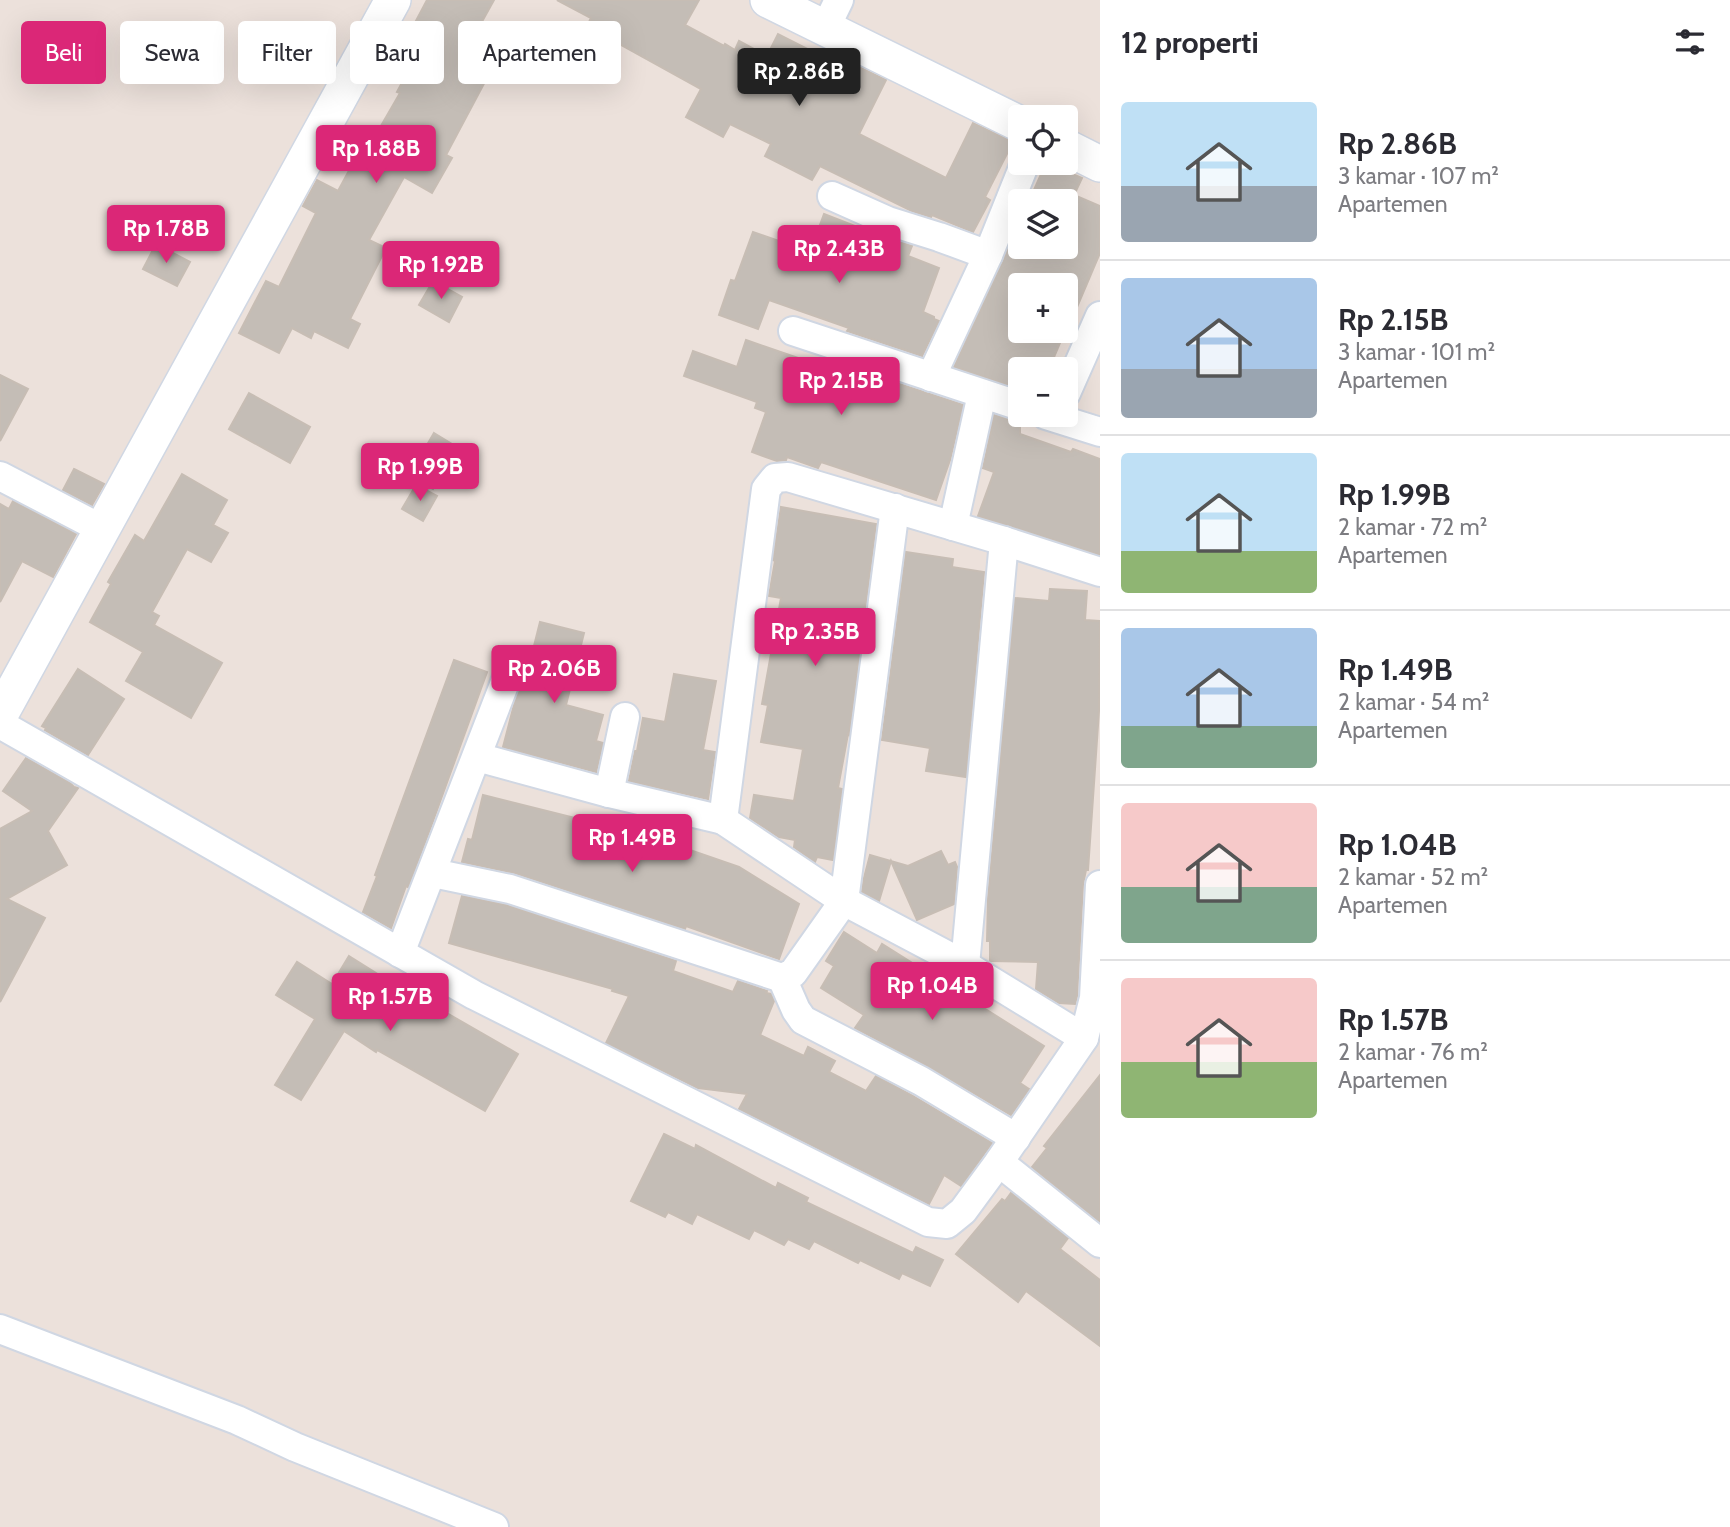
<!DOCTYPE html>
<html lang="id">
<head>
<meta charset="utf-8">
<style>
  :root { --surface:#fff; --page:#f7f7f7; --text:#2b2b33; --muted:#7c7c81; --line:#e1e1e2; --accent:#db2777 }
  body { margin:0; font-family:Cabin,sans-serif; background:var(--page); color:var(--text); height:100vh; display:flex; flex-direction:column; font-size:26px; white-space:nowrap }
  * { box-sizing:border-box; margin:0 }
  p { font-size:23px; color:var(--muted) }
  .icon { flex:none; width:38px; height:38px; fill:none; stroke:currentColor; stroke-width:2; stroke-linecap:round; stroke-linejoin:round }
  .map { position:relative; flex:1; overflow:hidden }
  .details { display:flex; flex-direction:column; background:var(--surface); width:630px }
  .details>* { flex:none }
  .guide { position:absolute; left:21px; top:21px; width:665px; height:63px; display:flex; gap:14px }
  .buttons { position:absolute; left:1008px; top:105px; display:grid; gap:14px }
  .buttons a { display:grid; place-items:center; width:70px; height:70px; border-radius:7px; background:var(--surface); box-shadow:0 7px 28px #0002; font-size:35px }
  .price { position:absolute; translate:-50% -60px; padding:0 16px; border-radius:7px; background:var(--accent); color:#fff; font-size:23px; line-height:46px; filter:drop-shadow(0 2px 4px #0008) }
  .price::after { content:''; position:absolute; left:50%; top:42px; width:21px; height:16px; margin-left:-10px; background:inherit; clip-path:polygon(0 0,100% 0,50% 100%) }
  .price.selected { background:#222; color:#fff }
  ul { padding:0; list-style:none }
  li { display:flex; align-items:center; gap:21px; height:175px; padding:0 21px }
  li+li { border-top:2px solid var(--line) }
  li span { display:grid; place-items:center; flex:none; width:196px; height:140px; border-radius:7px; color:#555 }
  li>.icon { margin-inline-start:auto }
  span .icon { width:84px; height:84px; fill:#fffc; stroke-width:1 }
  li b { font-size:30px }
  h2 { display:flex; justify-content:space-between; align-items:center; height:84px; padding:0 21px; font-size:30px }
  .tag { padding:0 24px; border-radius:7px; background:var(--surface); box-shadow:0 7px 28px #0002; font-size:24px; line-height:63px }
  .tag.selected { background:var(--accent); color:#fff }
  main { display:flex; flex:1; min-height:0 }
  .map>svg:first-child { display:block }
</style>
</head>
<body>
<main>
<div class="map">
<svg width="1100" height="1527" viewBox="0 0 1100 1527">
  <rect width="100%" height="100%" fill="#ece1db"/>
  <!-- building -->
  <g fill="#c4bdb6" stroke="#c7bdb4" stroke-width="2">
    <polygon points="427,0 494,0 459,63 487,78 446,155 452,158 432,193 404,177 369,240 386,248 350,319 360,324 348,348 314,331 311,338 292,328 279,353 239,333 266,281 279,287 316,213 303,206 317,180 338,191 358,154 363,157 400,93 397,92 424,42 409,34"/>
    <polygon points="557,0 699,0 685,25 724,46 725,44 735,50 739,41 767,56 778,34 833,62 836,56 886,80 859,134 946,178 973,123 1013,142 985,197 990,200 973,232 932,215 931,217 912,211 820,166 812,180 765,156 771,144 730,124 723,137 686,117 701,89 587,26 591,18"/>
    <polygon points="1046,163 1082,178 1074,195 1100,206 1100,253 1066,333 1066,285 1020,285 1020,331 1065,331 1049,369 1020,369 1020,389 954,367 1009,247 1066,247 1066,201 1029,201"/>
    <polygon points="824,214 883,237 912,246 908,256 939,268 923,312 934,317 934,319 939,321 922,356 847,331 849,328 769,300 758,329 719,315 731,280 735,281 753,232 810,252"/>
    <polygon points="156,244 190,262 177,286 143,269"/>
    <polygon points="433,281 462,297 449,322 419,305"/>
    <polygon points="746,340 833,370 836,363 963,405 950,460 936,500 821,462 818,468 787,457 786,460 777,461 752,452 766,412 755,408 757,402 684,376 693,351 737,367"/>
    <polygon points="0,375 28,389 0,441"/>
    <polygon points="249,393 310,427 290,463 229,429"/>
    <polygon points="994,415 1020,422 1020,434 1071,452 1073,449 1100,459 1100,555 978,516 994,472 983,468"/>
    <polygon points="434,433 457,447 433,489 409,476"/>
    <polygon points="74,469 104,484 92,505 63,490"/>
    <polygon points="182,474 227,500 213,525 228,533 211,562 187,549 152,612 159,616 154,625 222,663 191,718 126,681 143,652 90,622 111,584 108,582 135,535 144,541"/>
    <polygon points="416,485 437,496 423,521 402,509"/>
    <polygon points="13,501 76,534 53,577 22,561 0,602 0,504 9,509"/>
    <polygon points="781,507 876,524 849,735 848,734 838,788 842,789 833,860 817,857 815,862 794,847 795,840 779,837 750,818 754,795 794,801 803,749 761,742 768,705 762,704 781,598 769,596 775,561 773,560"/>
    <polygon points="906,552 953,559 952,567 984,572 966,777 926,771 930,748 882,740"/>
    <polygon points="1050,589 1087,591 1085,620 1100,621 1099,711 1088,870 1086,870 1083,884 1077,996 1075,1004 1059,1003 1036,989 1038,962 990,961 990,941 987,941 988,898 1015,598 1049,601"/>
    <polygon points="540,622 584,633 566,705 603,715 596,741 603,743 596,772 503,747 515,701 525,673 527,674"/>
    <polygon points="454,660 487,672 429,832 408,887 406,886 391,928 363,912 377,876 375,875"/>
    <polygon points="78,669 124,699 88,755 45,730 46,728 42,726"/>
    <polygon points="674,674 716,681 703,750 715,752 708,799 629,781 635,751 637,751 643,718 665,722"/>
    <polygon points="26,758 70,783 74,787 78,788 48,831 67,865 7,899 45,918 0,1002 0,829 32,811 3,791"/>
    <polygon points="483,795 623,830 623,827 739,867 799,904 779,959 686,926 685,929 515,873 462,862 468,839 472,840"/>
    <polygon points="941,851 948,865 955,862 957,867 954,904 917,920 891,861 879,901 862,892 864,878 870,855 908,866"/>
    <polygon points="462,896 506,905 676,961 673,971 733,992 738,981 767,991 766,993 771,994 774,1001 760,1035 804,1056 808,1047 835,1061 829,1072 866,1091 876,1076 913,1096 992,1143 961,1186 944,1175 929,1204 739,1109 747,1094 698,1088 606,1043 629,996 612,991 613,989 449,943"/>
    <polygon points="844,932 877,953 882,944 1044,1046 1020,1083 1029,1089 1011,1115 929,1067 855,1028 864,1015 821,988 834,966 826,961"/>
    <polygon points="349,956 416,998 417,996 518,1054 485,1111 377,1050 376,1052 344,1031 301,1100 275,1085 315,1019 276,995 297,962 332,984"/>
    <polygon points="1100,1075 1100,1222 1032,1167 1047,1148 1044,1146"/>
    <polygon points="664,1134 695,1149 696,1145 776,1188 778,1183 808,1198 806,1202 913,1253 916,1247 943,1260 930,1286 902,1273 899,1279 860,1260 858,1263 814,1241 809,1249 788,1239 784,1245 754,1230 749,1239 697,1214 692,1224 668,1212 665,1217 631,1201"/>
    <polygon points="1011,1193 1068,1238 1060,1249 1100,1280 1100,1346 1026,1291 1018,1302 956,1254 1002,1199 1005,1201"/>
  </g>
  <g fill="none" stroke-linecap="round" stroke-linejoin="round">
    <!-- minor casing -->
    <g stroke="#d0d7e3" stroke-width="32">
      <g id="minor">
        <polyline points="825,29 839,0"/>
        <polyline points="832,196 888,221 939,237 988,255"/>
        <polyline points="793,331 1020,406"/>
        <polyline points="931,377 988,255 1025,163"/>
        <polyline points="1066,393 1100,316"/>
        <polyline points="1046,415 1100,432"/>
        <polyline points="0,476 102,529"/>
        <polyline points="953,526 982,394"/>
        <polyline points="0,724 474,995 928,1222 947,1224 963,1211 999,1162 1084,1038 1094,998 1100,885"/>
        <polyline points="477,757 609,793 723,820"/>
        <polyline points="609,793 625,717"/>
        <polyline points="433,873 510,889 782,978 793,973 844,901 895,508"/>
        <polyline points="400,953 509,672"/>
        <polyline points="965,965 1004,541"/>
        <polyline points="782,978 796,1010 803,1020 921,1081 1016,1138"/>
        <polyline points="1084,1038 965,965 844,901 723,820 766,489 775,478 788,477 1004,541 1100,572"/>
        <polyline points="999,1162 1100,1243"/>
        <polyline points="0,1329 237,1420 295,1447 494,1527"/>
      </g>
    </g>
    <!-- tertiary casing -->
    <g stroke="#d0d7e3" stroke-width="38">
      <g id="tertiary">
        <polyline points="768,0 1020,124"/>
        <polyline points="1066,147 1100,164"/>
        <polyline points="0,715 393,0"/>
      </g>
    </g>
    <!-- minor -->
    <use href="#minor" stroke="#fff" stroke-width="28"/>
    <!-- tertiary -->
    <use href="#tertiary" stroke="#fff" stroke-width="35"/>
  </g>
</svg>
<div class="buttons">
<a><svg class="icon" aria-label="locate" viewBox="0 0 24 24"><circle cx="12" cy="12" r="6"/><path d="M12 2v4M12 18v4M2 12h4M18 12h4"/></svg></a>
<a><svg class="icon" aria-label="layers" viewBox="0 0 24 24"><path d="M12 4l9 5-9 5-9-5zM3 14l9 5 9-5"/></svg></a>
<a>+</a>
<a>−</a>
</div>
<b class="price selected" style="left:799px;top:108px">Rp 2.86B</b>
<b class="price" style="left:376px;top:185px">Rp 1.88B</b>
<b class="price" style="left:166px;top:265px">Rp 1.78B</b>
<b class="price" style="left:839px;top:285px">Rp 2.43B</b>
<b class="price" style="left:441px;top:301px">Rp 1.92B</b>
<b class="price" style="left:841px;top:417px">Rp 2.15B</b>
<b class="price" style="left:420px;top:503px">Rp 1.99B</b>
<b class="price" style="left:815px;top:668px">Rp 2.35B</b>
<b class="price" style="left:554px;top:705px">Rp 2.06B</b>
<b class="price" style="left:632px;top:874px">Rp 1.49B</b>
<b class="price" style="left:932px;top:1022px">Rp 1.04B</b>
<b class="price" style="left:390px;top:1033px">Rp 1.57B</b>
<div class="guide">
<a class="tag selected">Beli</a>
<a class="tag">Sewa</a>
<a class="tag">Filter</a>
<a class="tag">Baru</a>
<a class="tag">Apartemen</a>
</div>
</div>
<section class="details">
<h2>12 properti<svg class="icon" aria-label="filters" viewBox="0 0 24 24"><path d="M4 7h16M4 17h16"/><circle cx="9" cy="7" r="2"/><circle cx="15" cy="17" r="2"/></svg></h2>
<ul>
<li><span style="background:linear-gradient(#bfe0f5 60%,#9aa5b1 0)"><svg class="icon" aria-label="home" viewBox="0 0 24 24"><path d="M3 11l9-7 9 7M6 9v11h12V9"/></svg></span><div><b>Rp 2.86B</b><p>3 kamar · 107 m²</p><p>Apartemen</p></div></li>
<li><span style="background:linear-gradient(#a9c7e8 65%,#9aa5b1 0)"><svg class="icon" aria-label="home" viewBox="0 0 24 24"><path d="M3 11l9-7 9 7M6 9v11h12V9"/></svg></span><div><b>Rp 2.15B</b><p>3 kamar · 101 m²</p><p>Apartemen</p></div></li>
<li><span style="background:linear-gradient(#bfe0f5 70%,#8fb573 0)"><svg class="icon" aria-label="home" viewBox="0 0 24 24"><path d="M3 11l9-7 9 7M6 9v11h12V9"/></svg></span><div><b>Rp 1.99B</b><p>2 kamar · 72 m²</p><p>Apartemen</p></div></li>
<li><span style="background:linear-gradient(#a9c7e8 70%,#7fa58c 0)"><svg class="icon" aria-label="home" viewBox="0 0 24 24"><path d="M3 11l9-7 9 7M6 9v11h12V9"/></svg></span><div><b>Rp 1.49B</b><p>2 kamar · 54 m²</p><p>Apartemen</p></div></li>
<li><span style="background:linear-gradient(#f6c9c9 60%,#7fa58c 0)"><svg class="icon" aria-label="home" viewBox="0 0 24 24"><path d="M3 11l9-7 9 7M6 9v11h12V9"/></svg></span><div><b>Rp 1.04B</b><p>2 kamar · 52 m²</p><p>Apartemen</p></div></li>
<li><span style="background:linear-gradient(#f6c9c9 60%,#8fb573 0)"><svg class="icon" aria-label="home" viewBox="0 0 24 24"><path d="M3 11l9-7 9 7M6 9v11h12V9"/></svg></span><div><b>Rp 1.57B</b><p>2 kamar · 76 m²</p><p>Apartemen</p></div></li>
</ul>
</section>
</main>
</body>
</html>
